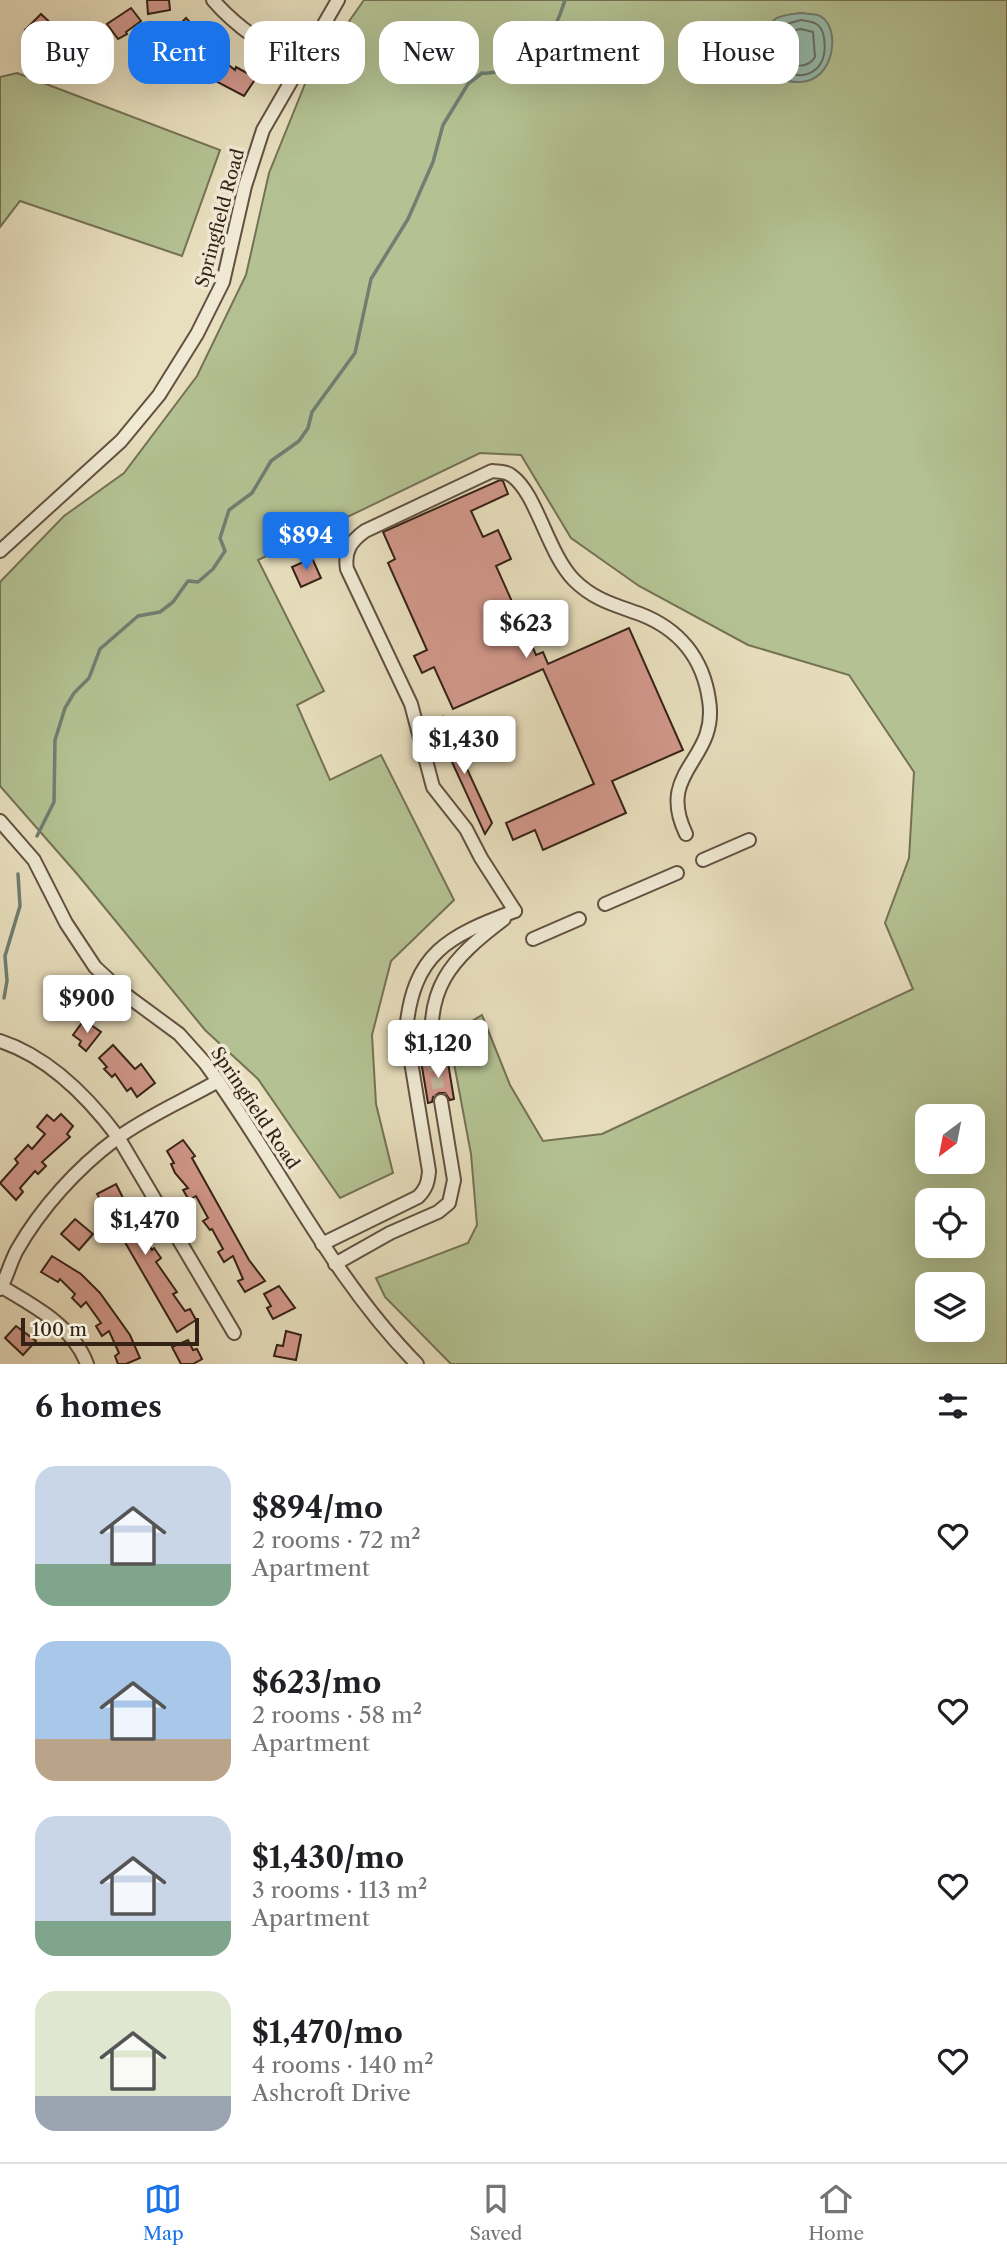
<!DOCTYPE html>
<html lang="en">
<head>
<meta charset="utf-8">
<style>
  :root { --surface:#fff; --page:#f6f6f6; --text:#202124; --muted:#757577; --line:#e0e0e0; --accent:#1a73e8 }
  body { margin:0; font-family:"Libre Caslon Text",serif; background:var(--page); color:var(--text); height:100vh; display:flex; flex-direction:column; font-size:26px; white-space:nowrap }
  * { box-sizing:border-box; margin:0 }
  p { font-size:23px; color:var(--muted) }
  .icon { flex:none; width:38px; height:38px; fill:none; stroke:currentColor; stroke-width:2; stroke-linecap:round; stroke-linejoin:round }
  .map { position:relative; height:1364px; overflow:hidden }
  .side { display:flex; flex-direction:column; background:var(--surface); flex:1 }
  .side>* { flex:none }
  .top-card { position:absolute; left:21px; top:21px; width:966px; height:63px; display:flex; gap:14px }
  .needle { width:46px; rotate:212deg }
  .controls { position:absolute; left:915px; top:1104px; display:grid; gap:14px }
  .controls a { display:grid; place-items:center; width:70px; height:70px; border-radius:14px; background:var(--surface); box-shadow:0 7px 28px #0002; font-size:35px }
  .scale { position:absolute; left:21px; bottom:18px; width:178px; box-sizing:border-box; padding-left:7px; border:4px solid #352217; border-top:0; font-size:19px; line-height:24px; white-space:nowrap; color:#352217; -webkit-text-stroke:5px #f0ead5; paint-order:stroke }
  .price { position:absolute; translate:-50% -60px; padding:0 16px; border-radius:7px; background:#fff; color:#222; font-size:23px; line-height:46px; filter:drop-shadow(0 2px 4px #0008) }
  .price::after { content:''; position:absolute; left:50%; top:42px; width:21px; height:16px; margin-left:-10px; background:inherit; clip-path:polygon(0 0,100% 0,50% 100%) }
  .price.current { background:var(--accent); color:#fff }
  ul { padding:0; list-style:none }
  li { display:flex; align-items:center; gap:21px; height:175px; padding:0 35px }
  li span { display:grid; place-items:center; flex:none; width:196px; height:140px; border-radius:21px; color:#555 }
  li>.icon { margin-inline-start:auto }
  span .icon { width:84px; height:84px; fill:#fffc; stroke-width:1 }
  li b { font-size:30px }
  h2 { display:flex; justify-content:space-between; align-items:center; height:84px; padding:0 35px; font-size:30px }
  .pill { padding:0 24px; border-radius:21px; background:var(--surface); box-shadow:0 7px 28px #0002; font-size:24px; line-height:63px }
  .pill.current { background:var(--accent); color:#fff }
  .tabs { display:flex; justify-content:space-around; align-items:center; height:98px; border-top:2px solid var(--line); background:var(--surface); font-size:19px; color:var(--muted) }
  .tabs a { display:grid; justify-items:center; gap:4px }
  .tabs .current { color:var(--accent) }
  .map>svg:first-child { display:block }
</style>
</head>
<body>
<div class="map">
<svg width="1007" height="1364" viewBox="0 0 1007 1364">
  <rect width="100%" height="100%" fill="#e8dfbe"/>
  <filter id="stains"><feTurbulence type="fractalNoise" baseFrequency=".00286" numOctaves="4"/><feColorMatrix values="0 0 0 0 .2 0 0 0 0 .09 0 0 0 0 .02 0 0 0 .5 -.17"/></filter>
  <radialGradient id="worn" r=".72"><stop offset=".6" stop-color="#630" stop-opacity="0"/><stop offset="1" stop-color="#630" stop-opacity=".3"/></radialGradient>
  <!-- green -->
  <g fill="#b4c293" stroke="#747255" stroke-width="2" fill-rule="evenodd">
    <path d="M 364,0 L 1007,0 L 1007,1364 L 451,1364 L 385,1297 L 376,1278 L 468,1243 L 477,1225 L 471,1154 L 453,1058 L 459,1029 L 482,1015 L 510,1085 L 543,1141 L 602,1134 L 913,989 L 885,923 L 909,858 L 914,772 L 849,675 L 748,645 L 639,586 L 571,538 L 521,455 L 480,453 L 258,560 L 324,691 L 297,705 L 330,780 L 381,755 L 454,900 L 391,961 L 372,1035 L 376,1104 L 393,1173 L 340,1198 L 258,1079 L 205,1030 L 78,875 L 0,786 L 0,582 L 64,516 L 124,473 L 197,376 L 246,275 L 269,173 L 305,84 ZM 802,13 L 765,59 C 767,27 768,16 802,13 ZM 928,1116 L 973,1116 L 973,1162 L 928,1162 ZM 928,1200 L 973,1200 L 973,1246 L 928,1246 ZM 928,1284 L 973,1284 L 973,1330 L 928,1330 Z"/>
    <polygon points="17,73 220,150 182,256 20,201 0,227 0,77"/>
  </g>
  <!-- water -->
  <path fill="#97bdaf" stroke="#707f72" stroke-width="2" d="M 802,13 C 806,14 813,14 818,15 C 842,24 836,83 798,82 C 771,82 763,61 767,38 C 768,31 769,24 775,19 C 783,14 793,14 802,13 Z"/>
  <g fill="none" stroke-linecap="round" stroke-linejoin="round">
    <!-- shore -->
    <g stroke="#667063" stroke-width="2">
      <path d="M 801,20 C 814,22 822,23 824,38 C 833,100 744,76 779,26 Z"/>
      <path d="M 801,29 L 813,32 L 815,57 C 808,69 793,67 783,60 L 781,46 L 785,32 Z"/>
    </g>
    <!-- stream -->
    <g stroke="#707f72" stroke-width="3.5">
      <path d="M 37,836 L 54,802 L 55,740 L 65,708 L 74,693 L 89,678 L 100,649 L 138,616 L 160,612 L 173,602 L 188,581 L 198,582 L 213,569 L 225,551 L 220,538 L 229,510 L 252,493 L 271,461 L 299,441 L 308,428 L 312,412 L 355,353 L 371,279 L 408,219 L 433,162 L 443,125 L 468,84 L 482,73 C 506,75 533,54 549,36 C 557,26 561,12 565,0"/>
      <polyline points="4,998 7,981 5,956 20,906 18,874"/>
    </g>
  </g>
  <!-- building -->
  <g fill="#d2988b" stroke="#352217" stroke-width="2">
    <polygon points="147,0 169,0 170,10 148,14"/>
    <polygon points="131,8 141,21 126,32 127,34 118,39 107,24"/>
    <polygon points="41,14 57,29 43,44 25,30"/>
    <polygon points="186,18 201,34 197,38 216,55 235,70 236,67 256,78 244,96 212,79 210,82 196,70 199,67 194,64 197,60 170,34"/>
    <polygon points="74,33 102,36 102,53 74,53"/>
    <polygon points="500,480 503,481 508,494 471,511 483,537 498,530 511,559 496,566 536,655 543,652 548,664 629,628 683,750 612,781 626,813 543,850 535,830 513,840 506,823 594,784 543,669 453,709 434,667 422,673 414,656 427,650 388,563 395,559 383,532"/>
    <polygon points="312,558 321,578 301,587 292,567"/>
    <polygon points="443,717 492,823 485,834 436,727"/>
    <polygon points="84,1020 101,1032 86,1051 79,1045 81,1041 73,1035"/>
    <polygon points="113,1045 135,1069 141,1064 155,1083 137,1097 131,1088 127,1091 115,1074 112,1077 104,1069 107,1067 99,1058"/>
    <polygon points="447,1057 454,1099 450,1100 445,1093 439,1093 433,1097 432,1102 428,1103 421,1061 425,1061 429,1066 434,1068 440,1063 442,1058"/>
    <polygon points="61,1114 73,1126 67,1134 70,1137 42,1162 46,1166 38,1174 35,1171 20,1188 23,1192 16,1200 0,1183 18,1163 15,1159 28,1145 32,1149 45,1134 37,1127 47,1115 54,1121"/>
    <polygon points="183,1140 195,1156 192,1158 249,1260 265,1281 245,1292 238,1281 243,1279 233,1256 224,1262 218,1252 223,1249 212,1229 210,1230 203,1221 208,1218 196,1196 189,1200 183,1190 188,1188 175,1173 171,1164 174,1163 167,1151"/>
    <polygon points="116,1184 125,1202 122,1204 132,1218 135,1217 143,1226 139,1229 152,1250 154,1248 161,1258 156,1262 177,1292 173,1294 185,1311 190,1309 196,1320 177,1332 97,1194"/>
    <polygon points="75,1219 93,1234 79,1250 61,1234"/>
    <polygon points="52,1256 81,1274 100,1293 130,1335 140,1358 126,1364 118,1364 115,1356 119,1353 109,1331 102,1336 96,1326 101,1323 86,1302 81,1307 72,1298 75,1294 60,1279 58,1282 41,1272"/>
    <polygon points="279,1286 295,1308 273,1319 267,1308 271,1306 264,1294"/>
    <polygon points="16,1326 36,1341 23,1355 5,1338"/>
    <polygon points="286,1331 301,1335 296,1360 274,1356 277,1345 283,1346"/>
    <polygon points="188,1340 193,1350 197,1349 202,1359 193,1364 181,1364 172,1347"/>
  </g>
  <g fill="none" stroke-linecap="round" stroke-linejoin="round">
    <!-- minor-tunnel -->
    <polyline stroke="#c4b99d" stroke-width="12" stroke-dasharray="12 6" stroke-linecap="butt" points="433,1059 441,1101"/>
    <!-- minor casing -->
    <g stroke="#625141" stroke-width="16">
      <g id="minor">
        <path d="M 213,0 C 238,29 267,46 299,65"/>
        <polyline points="0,551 121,441 159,395 197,334 223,282 245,186 263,130 338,0"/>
        <path d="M 0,821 L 34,860 L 66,923 L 95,967 L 122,992 L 179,1034 L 205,1063 C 278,1162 330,1276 417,1364"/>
        <polyline points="703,860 749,840"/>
        <polyline points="605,904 677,873"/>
        <path d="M 515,911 L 481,858 L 466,829 L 433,787 L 411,704 L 347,569 C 344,551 351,541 365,531 L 492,471 C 500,472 506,471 512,476 C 537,494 547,552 574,580 C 594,600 615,605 640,614 C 679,629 703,658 709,700 C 719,761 655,770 686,834"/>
        <polyline points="533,939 579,919"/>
        <path d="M 0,1041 C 49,1057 88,1097 118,1137 L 234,1333"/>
        <path d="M 433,1059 C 424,988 450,960 504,919"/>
        <path d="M 322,1244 L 418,1197 C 426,1189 428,1183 429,1171 L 406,1031 C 413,953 448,936 515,911"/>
        <polyline points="335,1264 390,1233 438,1212 449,1203 454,1180 441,1101"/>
        <path d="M 2,1287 C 34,1306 73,1326 87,1364"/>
        <path d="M 0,1289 C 7,1277 10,1263 17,1250 C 41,1208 77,1168 116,1139 C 147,1116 185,1100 218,1081"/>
      </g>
    </g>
    <!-- minor -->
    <use href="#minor" stroke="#f0ead5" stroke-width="12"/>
  </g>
  <g text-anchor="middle" stroke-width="7" stroke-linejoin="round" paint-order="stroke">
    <!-- street labels -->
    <g font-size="18" fill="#352217" stroke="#f0ead5">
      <text transform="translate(220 218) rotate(-75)" y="6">Springfield Road</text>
      <text transform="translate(255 1108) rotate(56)" y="6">Springfield Road</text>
    </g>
  </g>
  <rect width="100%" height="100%" filter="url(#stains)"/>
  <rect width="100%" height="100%" fill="url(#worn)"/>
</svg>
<div class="controls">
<a><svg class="needle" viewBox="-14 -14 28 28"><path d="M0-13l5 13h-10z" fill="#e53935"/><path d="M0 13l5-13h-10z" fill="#757577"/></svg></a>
<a><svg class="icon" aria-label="locate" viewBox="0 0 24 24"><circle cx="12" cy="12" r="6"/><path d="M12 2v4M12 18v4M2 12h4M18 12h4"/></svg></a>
<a><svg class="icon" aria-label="layers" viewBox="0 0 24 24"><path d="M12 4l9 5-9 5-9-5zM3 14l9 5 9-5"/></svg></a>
</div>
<div class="scale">100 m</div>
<b class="price current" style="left:306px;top:572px">$894</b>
<b class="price" style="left:526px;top:660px">$623</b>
<b class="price" style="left:464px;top:776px">$1,430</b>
<b class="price" style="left:87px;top:1035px">$900</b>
<b class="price" style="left:438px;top:1080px">$1,120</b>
<b class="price" style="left:145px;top:1257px">$1,470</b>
<div class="top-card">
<a class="pill">Buy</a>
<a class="pill current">Rent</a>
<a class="pill">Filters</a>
<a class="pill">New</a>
<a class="pill">Apartment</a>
<a class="pill">House</a>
</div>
</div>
<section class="side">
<h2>6 homes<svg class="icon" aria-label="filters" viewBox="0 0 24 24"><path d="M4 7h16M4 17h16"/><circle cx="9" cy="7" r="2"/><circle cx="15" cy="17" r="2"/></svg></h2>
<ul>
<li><span style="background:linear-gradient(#c9d6e8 70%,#7fa58c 0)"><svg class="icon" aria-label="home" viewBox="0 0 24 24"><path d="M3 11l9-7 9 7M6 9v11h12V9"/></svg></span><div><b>$894/mo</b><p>2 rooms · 72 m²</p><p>Apartment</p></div><svg class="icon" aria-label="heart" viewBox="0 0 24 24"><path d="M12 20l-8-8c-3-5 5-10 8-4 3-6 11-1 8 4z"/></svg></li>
<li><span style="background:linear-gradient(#a9c7e8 70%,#b9a48a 0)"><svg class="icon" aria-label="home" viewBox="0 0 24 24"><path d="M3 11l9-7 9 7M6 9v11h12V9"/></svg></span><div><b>$623/mo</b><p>2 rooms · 58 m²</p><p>Apartment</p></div><svg class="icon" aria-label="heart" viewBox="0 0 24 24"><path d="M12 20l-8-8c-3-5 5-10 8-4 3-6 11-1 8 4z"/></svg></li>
<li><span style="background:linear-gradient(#c9d6e8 75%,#7fa58c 0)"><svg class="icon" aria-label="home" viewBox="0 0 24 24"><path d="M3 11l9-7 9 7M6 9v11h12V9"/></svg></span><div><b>$1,430/mo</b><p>3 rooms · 113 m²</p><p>Apartment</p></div><svg class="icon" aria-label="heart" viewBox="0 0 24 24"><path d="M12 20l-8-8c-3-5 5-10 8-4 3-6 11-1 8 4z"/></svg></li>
<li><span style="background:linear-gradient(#dfe7d0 75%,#9aa5b1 0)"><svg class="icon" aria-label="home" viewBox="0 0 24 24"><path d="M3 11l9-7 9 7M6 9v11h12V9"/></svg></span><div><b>$1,470/mo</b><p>4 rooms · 140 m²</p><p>Ashcroft Drive</p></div><svg class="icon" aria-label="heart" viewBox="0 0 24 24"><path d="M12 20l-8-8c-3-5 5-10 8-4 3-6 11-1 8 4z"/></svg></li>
</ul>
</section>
<nav class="tabs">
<a class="current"><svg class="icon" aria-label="map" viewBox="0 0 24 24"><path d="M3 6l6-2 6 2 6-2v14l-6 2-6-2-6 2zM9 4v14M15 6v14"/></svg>Map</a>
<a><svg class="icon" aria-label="saved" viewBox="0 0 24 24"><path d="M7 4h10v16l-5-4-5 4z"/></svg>Saved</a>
<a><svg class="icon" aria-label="home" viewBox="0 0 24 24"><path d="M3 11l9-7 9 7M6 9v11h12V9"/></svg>Home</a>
</nav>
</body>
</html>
